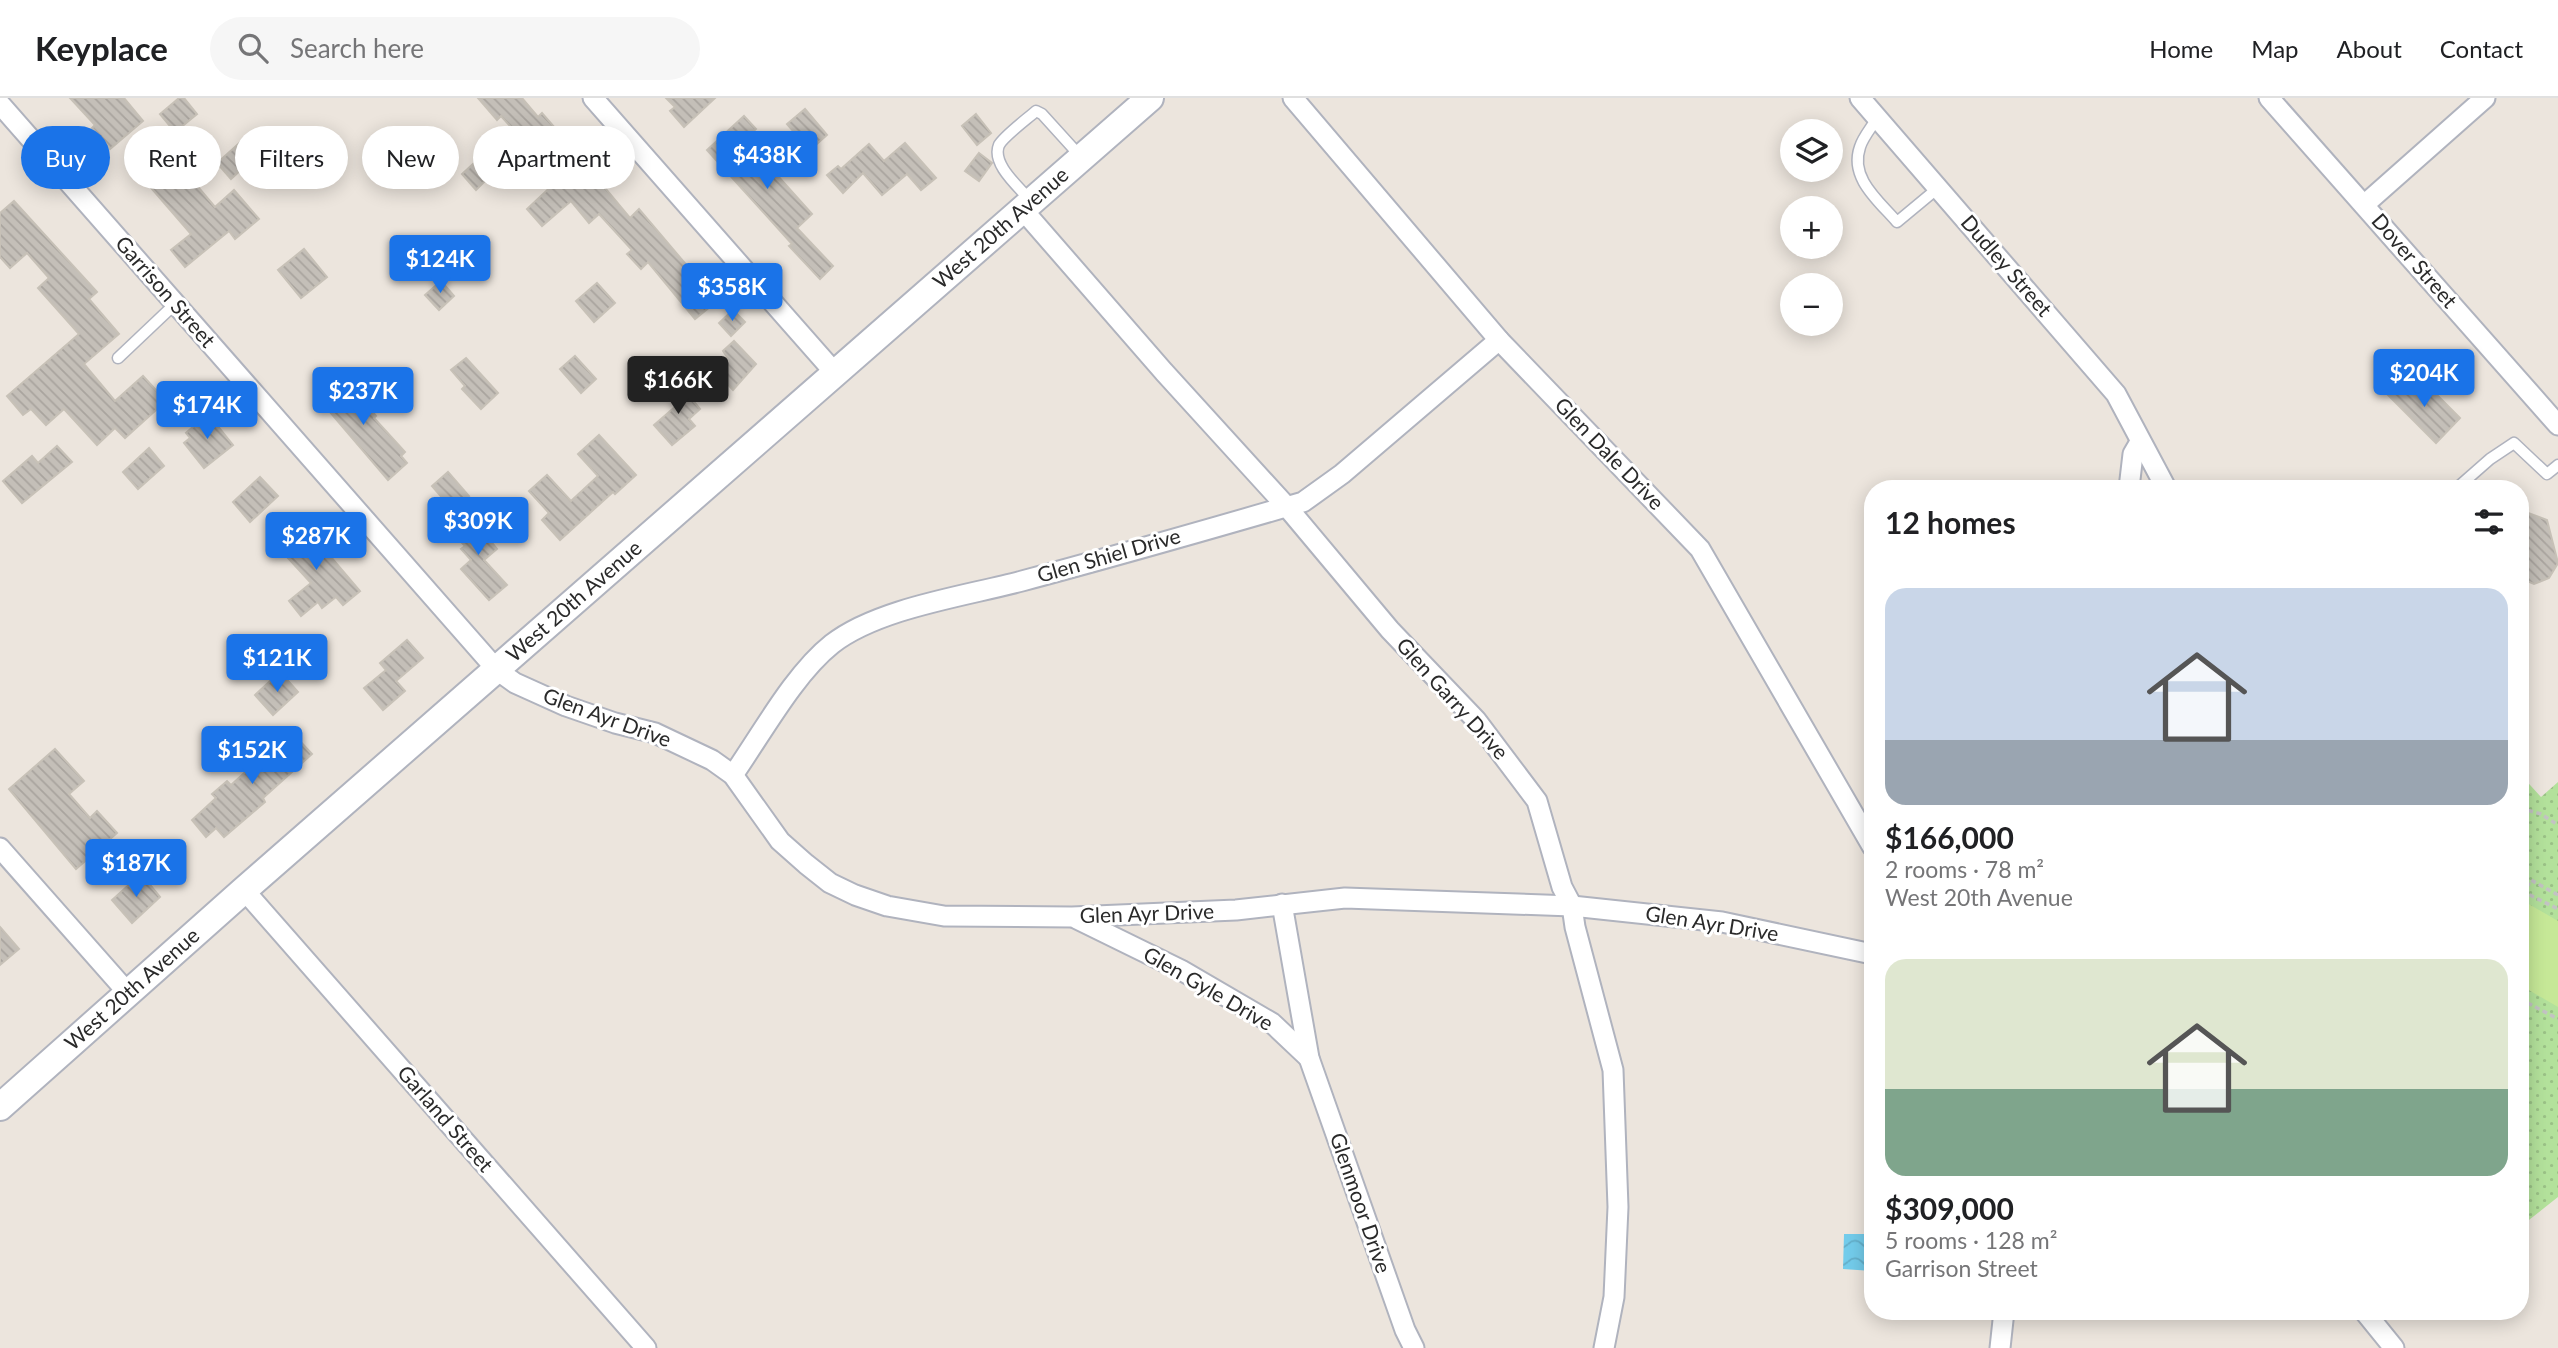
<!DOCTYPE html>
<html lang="en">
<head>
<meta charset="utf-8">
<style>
  :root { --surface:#fff; --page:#f6f6f6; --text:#202124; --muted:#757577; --line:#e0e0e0; --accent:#1a73e8 }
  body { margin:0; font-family:Lato,sans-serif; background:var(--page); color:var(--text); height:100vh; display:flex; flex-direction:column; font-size:26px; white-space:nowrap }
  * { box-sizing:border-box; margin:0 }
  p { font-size:23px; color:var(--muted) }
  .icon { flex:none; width:38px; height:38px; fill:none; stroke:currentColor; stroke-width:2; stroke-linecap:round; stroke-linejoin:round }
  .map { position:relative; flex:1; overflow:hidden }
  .side { position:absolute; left:1864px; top:382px; width:665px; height:840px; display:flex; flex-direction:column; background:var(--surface); border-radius:28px; box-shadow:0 4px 18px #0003 }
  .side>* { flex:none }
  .guide { position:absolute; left:21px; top:28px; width:665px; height:63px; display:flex; gap:14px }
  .buttons { position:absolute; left:1780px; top:21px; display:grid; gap:14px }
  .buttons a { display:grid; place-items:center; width:63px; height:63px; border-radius:50%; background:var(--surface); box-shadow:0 4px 18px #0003; font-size:35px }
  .price { position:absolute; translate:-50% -60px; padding:0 16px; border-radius:7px; background:var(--accent); color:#fff; font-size:23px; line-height:46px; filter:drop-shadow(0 2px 4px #0008) }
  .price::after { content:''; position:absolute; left:50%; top:42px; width:21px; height:16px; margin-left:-10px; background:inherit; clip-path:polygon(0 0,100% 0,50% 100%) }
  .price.selected { background:#222; color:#fff }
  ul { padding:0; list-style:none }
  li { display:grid; align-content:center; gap:14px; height:371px; padding:0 21px }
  li span { display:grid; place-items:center; height:217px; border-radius:21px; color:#555 }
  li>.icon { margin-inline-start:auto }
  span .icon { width:126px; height:126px; fill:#fffc; stroke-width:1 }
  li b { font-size:30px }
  h2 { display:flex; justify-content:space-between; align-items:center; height:84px; padding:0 21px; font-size:30px }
  .pill { padding:0 24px; border-radius:32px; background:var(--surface); box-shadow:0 4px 18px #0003; font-size:24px; line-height:63px }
  .pill.selected { background:var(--accent); color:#fff }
  header { display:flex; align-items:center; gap:42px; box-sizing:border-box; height:98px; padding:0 35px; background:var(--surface); border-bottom:2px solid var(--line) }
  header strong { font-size:33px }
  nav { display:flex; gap:38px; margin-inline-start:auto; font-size:24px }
  .search { width:490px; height:63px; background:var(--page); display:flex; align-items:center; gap:18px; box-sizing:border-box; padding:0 24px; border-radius:38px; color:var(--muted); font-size:26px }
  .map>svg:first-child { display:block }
</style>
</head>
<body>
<header>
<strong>Keyplace</strong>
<div class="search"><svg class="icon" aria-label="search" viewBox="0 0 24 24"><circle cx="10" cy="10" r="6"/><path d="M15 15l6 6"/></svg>Search here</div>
<nav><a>Home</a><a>Map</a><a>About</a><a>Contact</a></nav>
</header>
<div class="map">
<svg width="2558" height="1250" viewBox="0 0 2558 1250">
  <defs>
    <pattern id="park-dots" width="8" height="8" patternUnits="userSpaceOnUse" patternTransform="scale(1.75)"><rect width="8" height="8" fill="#b3e19b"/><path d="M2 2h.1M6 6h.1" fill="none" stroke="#9ac186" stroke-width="1.8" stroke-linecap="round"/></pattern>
    <pattern id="water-waves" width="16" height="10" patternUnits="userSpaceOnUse" patternTransform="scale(1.75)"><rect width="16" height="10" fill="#73cceb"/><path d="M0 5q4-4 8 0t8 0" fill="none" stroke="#64afca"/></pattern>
    <pattern id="building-back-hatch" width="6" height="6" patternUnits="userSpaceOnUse" patternTransform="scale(1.75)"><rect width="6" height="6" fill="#c4bfb8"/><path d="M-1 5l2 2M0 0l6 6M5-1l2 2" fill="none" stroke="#a9a49e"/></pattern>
  </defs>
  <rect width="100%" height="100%" fill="#ece5dd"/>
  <!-- park -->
  <polygon fill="url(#park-dots)" points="2520,676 2541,699 2558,684 2558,1099 2520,1129"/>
  <!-- pitch -->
  <polygon fill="#c6e897" points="2520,801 2558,823 2558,909 2520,887"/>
  <!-- water -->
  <polygon fill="url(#water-waves)" points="1844,1136 1872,1136 1872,1173 1843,1171"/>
  <!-- building -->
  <g fill="url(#building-back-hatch)" stroke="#c7c1b7" stroke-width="2">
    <polygon points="70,0 124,0 143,23 110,51 92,30 95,27"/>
    <polygon points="179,0 184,0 197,16 175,34 160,16"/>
    <polygon points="478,0 522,0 538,19 542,15 567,44 561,49 586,76 591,73 630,120 639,111 717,203 695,221 648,164 641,171 627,156 632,152 599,116 589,125 571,103 542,128 527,111 558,82 501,18 497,22"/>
    <polygon points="666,0 715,0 684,29 670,13 675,9"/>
    <polygon points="805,11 827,37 810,52 787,26"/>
    <polygon points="976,16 991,35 977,47 962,28"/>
    <polygon points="744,18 756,31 748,38 771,63 768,67 812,116 797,130 833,168 820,181 789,148 792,146 707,52"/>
    <polygon points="244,41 258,56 231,81 217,65"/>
    <polygon points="905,45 936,80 921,92 907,76 882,97 863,75 843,95 827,77 838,68 841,71 869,46 884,63"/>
    <polygon points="979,55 992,65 979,83 965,73"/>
    <polygon points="165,56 180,73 190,65 200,77 193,83 215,109 234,92 259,121 235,141 229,133 185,169 171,152 191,136 140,77"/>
    <polygon points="473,66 487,81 476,92 462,76"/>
    <polygon points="14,103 97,194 89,201 119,236 84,266 115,303 143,278 166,303 125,340 115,330 97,347 64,311 46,327 31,311 23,317 7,298 79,236 38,190 49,180 27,155 10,170 0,159 0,115"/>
    <polygon points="304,151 327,179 301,200 278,172"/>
    <polygon points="441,183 454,198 439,212 425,197"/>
    <polygon points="597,185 615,205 594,224 576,203"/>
    <polygon points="733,212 745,224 731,238 719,225"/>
    <polygon points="734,243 756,266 733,292 714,271 727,259 723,253"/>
    <polygon points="575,258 596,281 581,295 560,271"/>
    <polygon points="466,260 498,295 481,311 462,291 465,288 451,272"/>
    <polygon points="2404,277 2425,298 2431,291 2460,320 2436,345 2386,295"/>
    <polygon points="343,278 376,318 374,320 405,354 401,358 407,365 388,382 317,299"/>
    <polygon points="680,287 700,311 689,321 695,328 672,347 654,327 676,308 667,298"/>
    <polygon points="208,316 233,347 204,370 184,345 190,340 186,335"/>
    <polygon points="599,337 636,377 615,396 613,394 560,442 542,422 549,415 529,393 547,377 571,403 598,378 578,356"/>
    <polygon points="57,348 72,364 22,405 3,383 32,358 38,365"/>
    <polygon points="149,350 164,368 138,391 123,374"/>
    <polygon points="448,374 469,398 452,411 432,388"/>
    <polygon points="260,379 278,398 250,424 233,404"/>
    <polygon points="2520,412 2547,422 2558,465 2549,480 2534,486 2520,480"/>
    <polygon points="468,416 497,451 484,462 507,487 489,502 461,471 471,462 461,451 465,448 450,432"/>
    <polygon points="302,425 360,493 343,507 336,499 322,510 318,504 301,518 289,503 311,485 277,448"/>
    <polygon points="407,542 423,560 396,583 405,593 383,612 364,590 386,572 380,565"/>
    <polygon points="280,574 298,594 273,617 255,597"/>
    <polygon points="278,633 290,647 297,640 312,656 263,700 265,704 224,739 216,730 206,739 192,722 216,700 212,696 227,683 231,687 262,659 256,653"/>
    <polygon points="55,651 84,683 69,696 90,720 97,713 117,735 76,771 9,691"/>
    <polygon points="141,776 160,799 132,825 112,802"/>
    <polygon points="0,829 19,851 0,867"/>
  </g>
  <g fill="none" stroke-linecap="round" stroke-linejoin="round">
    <!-- lane casing -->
    <g stroke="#b0b3be" stroke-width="13">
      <g id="lane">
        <path d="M 1877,20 C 1872,29 1863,39 1860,49 C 1849,80 1879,103 1897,124 L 1938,90"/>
        <path d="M 1030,102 C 1019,89 991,66 999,47 C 1004,38 1027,21 1036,13 L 1042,16 L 1081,59"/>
        <polyline points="118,260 175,206"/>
        <polyline points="2457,390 2490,361 2514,345 2547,376 2558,367"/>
      </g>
    </g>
    <!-- street casing -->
    <g stroke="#b0b3be" stroke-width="23">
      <g id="street">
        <polyline points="593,0 835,275"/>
        <polyline points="1293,0 1499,242 1700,451 1872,748"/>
        <polyline points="1860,0 2116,296 2166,390"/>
        <polyline points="2269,0 2558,327"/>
        <polyline points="0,6 497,572 515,585 566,608 615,625 655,635 712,662 733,677 780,743 806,766 830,785 855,797 887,808 944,818 1072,819 1236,812 1345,800 1572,808 1722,824 1872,856"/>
        <polyline points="2364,107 2485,0"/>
        <polyline points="1023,112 1164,274 1287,409 1390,532 1476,622 1537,703 1562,789 1572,808 1575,829 1613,972 1618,1109 1614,1199 1604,1250"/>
        <polyline points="2129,390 2133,356 2140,344"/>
        <path d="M 733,677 C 761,637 794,576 832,546 C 878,510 966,498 1022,483 C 1116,458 1210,431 1303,404 L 1342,376 L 1499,242"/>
        <polyline points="0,750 128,895"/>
        <polyline points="244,792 646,1250"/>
        <polyline points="1282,806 1309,960 1405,1232 1414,1250"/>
        <polyline points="1077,821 1181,872 1272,925 1309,960"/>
        <polyline points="2364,1213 2394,1250"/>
        <polyline points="2000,1250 2004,1213"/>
      </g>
    </g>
    <!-- secondary casing -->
    <g stroke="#b0b3be" stroke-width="30">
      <g id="secondary">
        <path id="s1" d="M 0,1009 L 244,792 L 1150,0"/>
      </g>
    </g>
    <!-- path -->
    <g stroke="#c3c3c3" stroke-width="3.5" stroke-dasharray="5 3.5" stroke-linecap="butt">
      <polyline points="2520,710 2541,716 2558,727"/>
      <polyline points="2558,797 2531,782 2524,794 2558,811"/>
      <polyline points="2520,907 2526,904 2558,921"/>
    </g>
    <!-- lane -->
    <use href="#lane" stroke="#fff" stroke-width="10"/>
    <!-- street -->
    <use href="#street" stroke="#fff" stroke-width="19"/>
    <!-- secondary -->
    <use href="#secondary" stroke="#fff" stroke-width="26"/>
  </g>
  <g text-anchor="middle" stroke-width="6" stroke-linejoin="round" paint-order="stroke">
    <!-- street labels -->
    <g font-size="21" fill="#2a2a2a" stroke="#fff">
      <text dy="7" stroke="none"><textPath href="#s1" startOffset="1332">West 20th Avenue</textPath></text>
      <text transform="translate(2414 163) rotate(49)" y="7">Dover Street</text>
      <text transform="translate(2006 168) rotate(49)" y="7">Dudley Street</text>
      <text transform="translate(165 194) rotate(49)" y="7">Garrison Street</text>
      <text transform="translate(1609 356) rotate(46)" y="7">Glen Dale Drive</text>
      <text transform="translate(1109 458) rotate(-16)" y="7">Glen Shiel Drive</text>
      <text dy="7" stroke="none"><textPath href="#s1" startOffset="765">West 20th Avenue</textPath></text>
      <text transform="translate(1452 601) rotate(48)" y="7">Glen Garry Drive</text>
      <text transform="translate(607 620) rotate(20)" y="7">Glen Ayr Drive</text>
      <text transform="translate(1147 816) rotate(-2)" y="7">Glen Ayr Drive</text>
      <text transform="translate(1712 826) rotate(9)" y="7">Glen Ayr Drive</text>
      <text dy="7" stroke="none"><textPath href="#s1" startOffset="177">West 20th Avenue</textPath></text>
      <text transform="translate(1208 891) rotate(30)" y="7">Glen Gyle Drive</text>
      <text transform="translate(445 1021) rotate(49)" y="7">Garland Street</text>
      <text transform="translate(1360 1105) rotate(71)" y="7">Glenmoor Drive</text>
    </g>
  </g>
</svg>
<div class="buttons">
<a><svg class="icon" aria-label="layers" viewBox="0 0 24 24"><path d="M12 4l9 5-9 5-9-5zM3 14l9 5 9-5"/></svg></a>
<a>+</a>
<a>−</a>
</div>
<b class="price" style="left:767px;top:93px">$438K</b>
<b class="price" style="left:440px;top:197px">$124K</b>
<b class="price" style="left:732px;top:225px">$358K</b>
<b class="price" style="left:2424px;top:311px">$204K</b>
<b class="price selected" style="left:678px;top:318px">$166K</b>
<b class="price" style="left:363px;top:329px">$237K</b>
<b class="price" style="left:207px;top:343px">$174K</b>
<b class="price" style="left:478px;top:459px">$309K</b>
<b class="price" style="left:316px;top:474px">$287K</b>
<b class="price" style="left:277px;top:596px">$121K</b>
<b class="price" style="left:252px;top:688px">$152K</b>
<b class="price" style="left:136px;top:801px">$187K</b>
<div class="guide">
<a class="pill selected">Buy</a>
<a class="pill">Rent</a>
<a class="pill">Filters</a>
<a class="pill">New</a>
<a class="pill">Apartment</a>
</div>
<section class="side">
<h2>12 homes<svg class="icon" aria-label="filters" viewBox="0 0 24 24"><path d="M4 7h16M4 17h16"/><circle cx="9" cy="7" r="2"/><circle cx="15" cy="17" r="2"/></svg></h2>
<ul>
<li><span style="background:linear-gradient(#c9d6e8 70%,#9aa5b1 0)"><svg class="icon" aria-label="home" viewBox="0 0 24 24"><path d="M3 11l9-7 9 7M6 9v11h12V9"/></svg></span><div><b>$166,000</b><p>2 rooms · 78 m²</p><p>West 20th Avenue</p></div></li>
<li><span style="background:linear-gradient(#dfe7d0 60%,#7fa58c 0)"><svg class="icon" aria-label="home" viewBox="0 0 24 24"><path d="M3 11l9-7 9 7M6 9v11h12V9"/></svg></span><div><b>$309,000</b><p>5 rooms · 128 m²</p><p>Garrison Street</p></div></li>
</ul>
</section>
</div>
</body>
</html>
